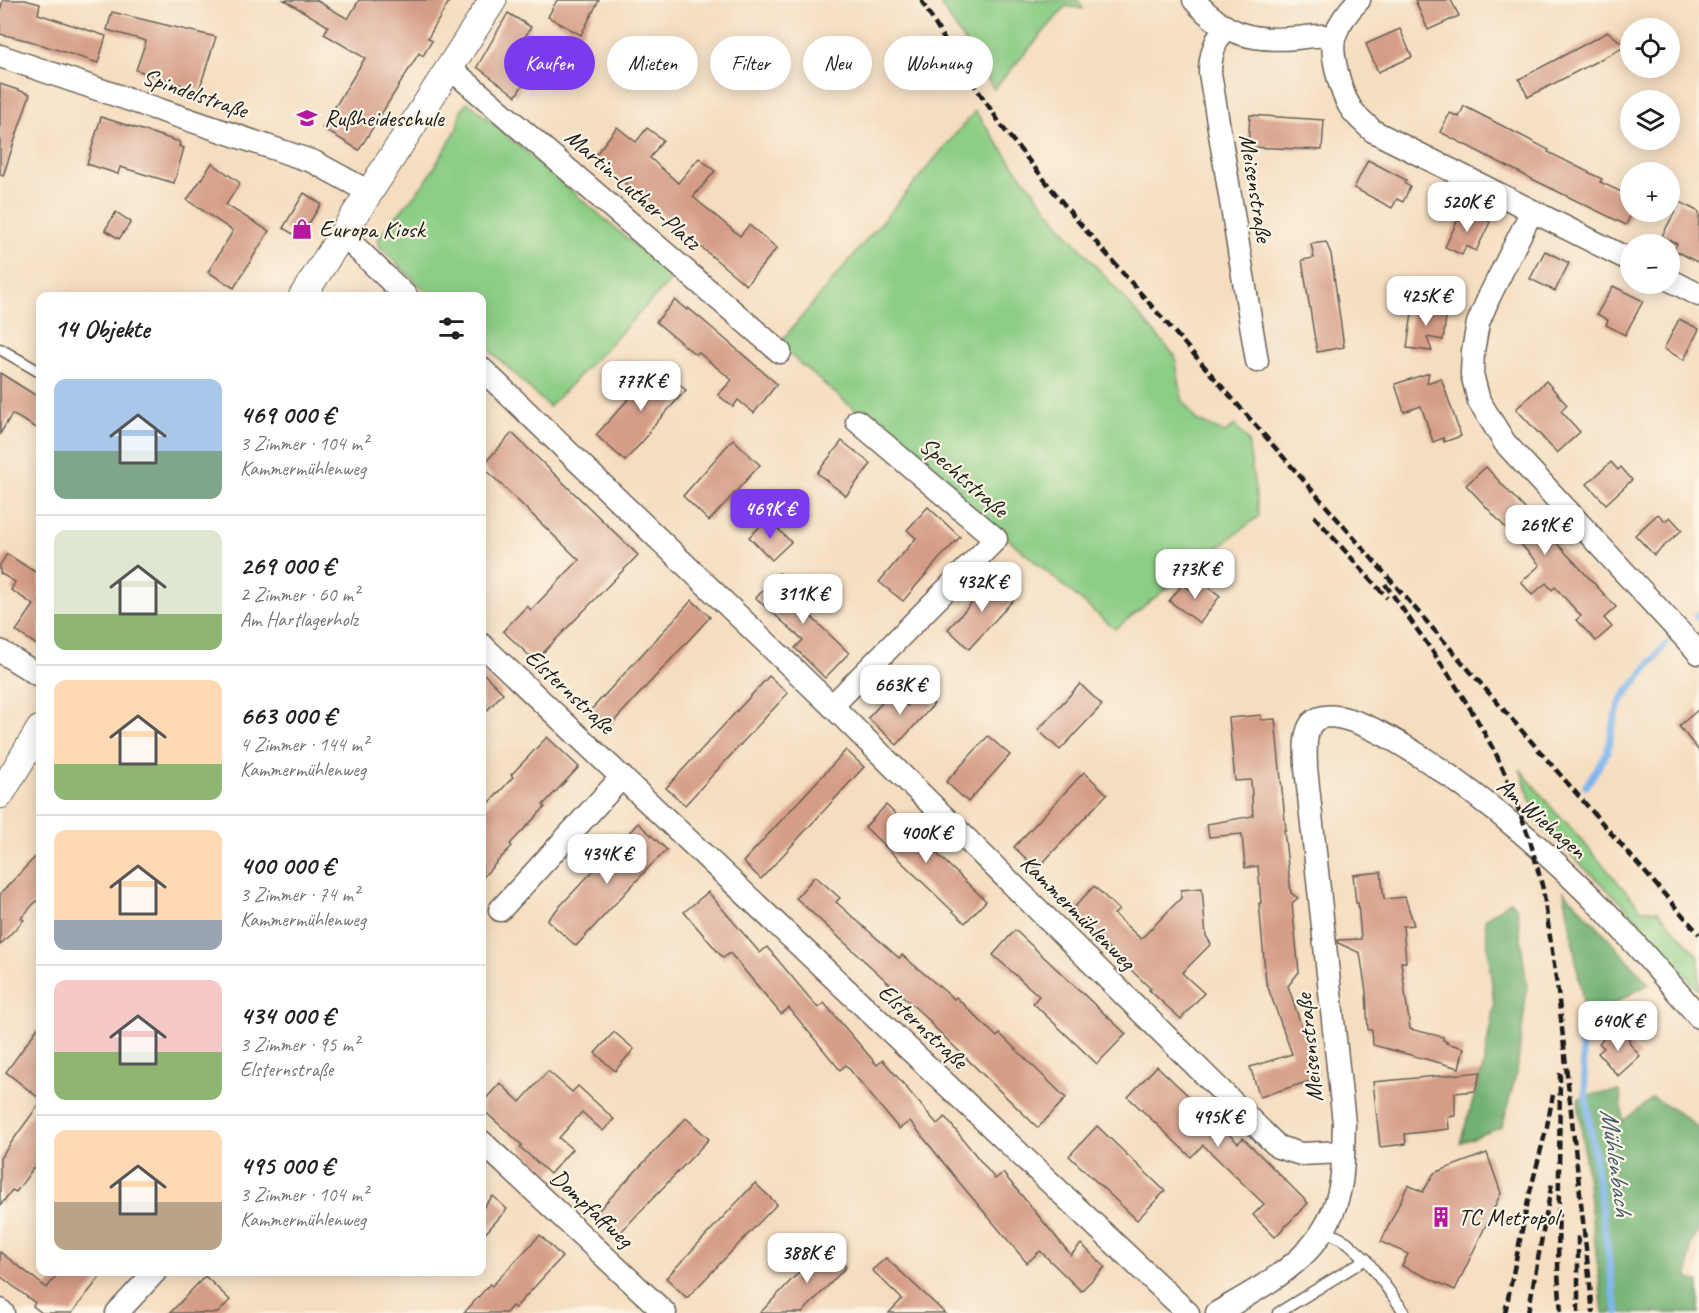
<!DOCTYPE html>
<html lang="de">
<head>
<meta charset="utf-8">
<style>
  :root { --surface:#fff; --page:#f6f6f6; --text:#202124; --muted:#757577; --line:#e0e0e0; --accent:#7c3aed }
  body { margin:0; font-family:Caveat,sans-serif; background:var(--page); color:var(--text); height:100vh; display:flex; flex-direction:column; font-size:22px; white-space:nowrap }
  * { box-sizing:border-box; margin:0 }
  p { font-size:20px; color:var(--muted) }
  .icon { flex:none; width:33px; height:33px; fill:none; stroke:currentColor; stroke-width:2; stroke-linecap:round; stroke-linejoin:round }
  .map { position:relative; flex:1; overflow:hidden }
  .side { position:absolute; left:36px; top:292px; width:450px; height:984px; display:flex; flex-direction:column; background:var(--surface); border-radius:12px; box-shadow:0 3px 15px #0003 }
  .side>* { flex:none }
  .top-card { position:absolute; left:504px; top:36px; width:570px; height:54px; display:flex; gap:12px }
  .controls { position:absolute; left:1620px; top:18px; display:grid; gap:12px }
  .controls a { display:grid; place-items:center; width:60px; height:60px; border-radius:50%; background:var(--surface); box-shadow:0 3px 15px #0003; font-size:30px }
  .price { position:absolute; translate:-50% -51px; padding:0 14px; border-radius:12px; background:#fff; color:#222; font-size:20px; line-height:39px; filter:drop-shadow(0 2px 3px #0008) }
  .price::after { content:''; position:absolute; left:50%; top:36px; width:18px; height:14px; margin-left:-9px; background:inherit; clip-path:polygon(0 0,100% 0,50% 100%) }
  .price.active { background:var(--accent); color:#fff }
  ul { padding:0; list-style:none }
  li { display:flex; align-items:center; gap:18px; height:150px; padding:0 18px }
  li+li { border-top:2px solid var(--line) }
  li span { display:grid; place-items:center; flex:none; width:168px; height:120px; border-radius:12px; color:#555 }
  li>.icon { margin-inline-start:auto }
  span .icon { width:72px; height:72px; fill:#fffc; stroke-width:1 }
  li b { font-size:26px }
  h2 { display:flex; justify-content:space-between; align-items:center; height:72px; padding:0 18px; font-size:26px }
  .tag { padding:0 21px; border-radius:27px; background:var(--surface); box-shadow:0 3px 15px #0003; font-size:21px; line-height:54px }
  .tag.active { background:var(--accent); color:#fff }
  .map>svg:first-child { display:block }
</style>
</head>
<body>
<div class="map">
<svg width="1699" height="1313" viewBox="0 0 1699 1313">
  <rect width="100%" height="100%" fill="#fcf5e5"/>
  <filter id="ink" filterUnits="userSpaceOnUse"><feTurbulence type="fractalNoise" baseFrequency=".0167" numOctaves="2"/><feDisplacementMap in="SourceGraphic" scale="12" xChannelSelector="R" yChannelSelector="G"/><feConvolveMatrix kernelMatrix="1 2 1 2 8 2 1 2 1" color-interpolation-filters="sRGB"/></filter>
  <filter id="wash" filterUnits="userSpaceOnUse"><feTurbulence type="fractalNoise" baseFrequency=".008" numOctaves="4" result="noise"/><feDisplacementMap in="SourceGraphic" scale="24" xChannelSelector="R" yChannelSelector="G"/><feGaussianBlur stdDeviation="1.35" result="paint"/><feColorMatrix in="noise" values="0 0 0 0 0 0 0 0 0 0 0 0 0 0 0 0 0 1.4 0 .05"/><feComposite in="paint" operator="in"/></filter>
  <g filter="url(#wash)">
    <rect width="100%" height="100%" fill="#f5ddc0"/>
    <!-- green -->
    <g fill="#8dce86" stroke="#547551" stroke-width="1.5">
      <polygon points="938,0 1078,0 1083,9 1066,6 994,89"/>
      <polygon points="468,102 673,278 549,407 482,343 482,297 432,297 380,247 378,238 427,180 457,129 461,110"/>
      <polygon points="975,111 1014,166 1066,232 1175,356 1182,399 1196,420 1225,433 1235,425 1248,441 1259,516 1115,629 778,345"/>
      <polygon points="1520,769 1556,813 1565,821 1641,909 1658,911 1699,957 1699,991 1627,908 1539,825"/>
    </g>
    <!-- forest -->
    <g fill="#72b173" stroke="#476648" stroke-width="1.5">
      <polygon points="1564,891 1603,932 1649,984 1586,1019"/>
      <polygon points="1510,901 1517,908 1527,988 1517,1071 1502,1127 1460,1143 1483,1068 1494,1005 1485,919"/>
      <polygon points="1620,1091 1623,1121 1653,1098 1685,1117 1699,1129 1699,1229 1690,1246 1688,1278 1699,1282 1699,1313 1603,1313 1578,1099 1593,1094"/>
    </g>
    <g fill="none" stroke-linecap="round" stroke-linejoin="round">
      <!-- stream -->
      <g stroke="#7eb5ed" stroke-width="7">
        <polyline points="1697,616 1699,614"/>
        <polyline points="1586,786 1607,753 1615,717 1622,699 1666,644"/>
        <polyline points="1579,1017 1586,1096 1613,1290 1618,1313"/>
      </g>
    </g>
    <g id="blocks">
      <!-- building -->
      <g fill="#d59d87">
        <polygon points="3,0 25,0 40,4 38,14 106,36 98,63 30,41 0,34 0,11"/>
        <polygon points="284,0 316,0 348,19 359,0 450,0 428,38 432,41 423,56 419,53 359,150 322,128 365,58 324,34 328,26"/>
        <polygon points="557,0 599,0 581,35 548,17"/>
        <polygon points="1415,0 1451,0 1459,16 1428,30"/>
        <polygon points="112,12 216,37 199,90 136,70 146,41 107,30"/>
        <polygon points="508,13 531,27 522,42 560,67 552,81 532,69 516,96 477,67"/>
        <polygon points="1400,29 1412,57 1378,72 1366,44"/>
        <polygon points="1608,32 1626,46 1528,97 1519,79"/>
        <polygon points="0,84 30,94 3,176 0,175"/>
        <polygon points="1464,106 1549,150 1548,152 1602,179 1600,182 1630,196 1630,216 1626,225 1532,179 1440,132 1450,113 1459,117"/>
        <polygon points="1250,115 1324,120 1322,150 1248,147"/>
        <polygon points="101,117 180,142 179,146 184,148 174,183 120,167 118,174 87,164"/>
        <polygon points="617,127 636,142 647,128 663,140 650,158 678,183 699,158 715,171 693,197 740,236 749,225 777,248 746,285 636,192 593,158"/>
        <polygon points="1368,160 1406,180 1404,183 1410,187 1403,202 1397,199 1392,208 1354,188"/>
        <polygon points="212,163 240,183 226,205 269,231 234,288 208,272 233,231 187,200"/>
        <polygon points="304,193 321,204 300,238 283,228"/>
        <polygon points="1680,202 1699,212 1699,263 1674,250 1677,244 1662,236"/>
        <polygon points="1463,209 1490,222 1476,251 1466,246 1462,255 1445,247"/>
        <polygon points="116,212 131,222 119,239 105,230"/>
        <polygon points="1326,242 1331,254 1344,347 1317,352 1302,260 1314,258 1311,244"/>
        <polygon points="1545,251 1569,263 1555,291 1530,279"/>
        <polygon points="1613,286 1643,301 1625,335 1606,325 1608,320 1597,314"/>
        <polygon points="1414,299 1416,306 1447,310 1443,340 1427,337 1432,351 1407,348"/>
        <polygon points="675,300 687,310 688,308 704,321 777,384 754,413 738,400 733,407 718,395 732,380 698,352 696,355 656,322"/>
        <polygon points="1679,319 1699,329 1684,360 1664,349"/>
        <polygon points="656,363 686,390 648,432 650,433 625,461 596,435 634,393 631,390"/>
        <polygon points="0,373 40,398 40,430 12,414 0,434"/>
        <polygon points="1429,373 1427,383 1441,378 1461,436 1444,442 1443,438 1433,442 1421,406 1404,412 1395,384"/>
        <polygon points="1546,381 1567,405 1561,411 1580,432 1557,453 1516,409"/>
        <polygon points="512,433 638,555 535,661 503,631 527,606 531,610 579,560 482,466"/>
        <polygon points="733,439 760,465 709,521 683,496"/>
        <polygon points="842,441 871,464 846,496 817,473"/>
        <polygon points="1611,462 1618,470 1621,467 1632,480 1606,504 1587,484"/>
        <polygon points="1486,467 1616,607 1604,618 1612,627 1596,641 1576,620 1581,616 1555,587 1552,590 1546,583 1532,595 1521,582 1540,565 1466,485"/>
        <polygon points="928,507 960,537 939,559 903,601 879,582 916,538 907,530"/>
        <polygon points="1658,514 1665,521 1670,517 1682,530 1654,555 1635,535"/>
        <polygon points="768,519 791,542 772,560 749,537"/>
        <polygon points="7,554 40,575 40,647 16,631 34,605 11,590 15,582 0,573 0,565"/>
        <polygon points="779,573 810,602 803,609 849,653 825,678 795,648 803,640 756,598"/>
        <polygon points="995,577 1017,596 969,649 948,629"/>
        <polygon points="1196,577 1220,596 1200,623 1169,601 1182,585 1188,589"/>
        <polygon points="692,600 710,617 607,729 589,712"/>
        <polygon points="482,672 503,693 482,716"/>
        <polygon points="769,676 788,693 685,805 666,788"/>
        <polygon points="1080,684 1102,705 1060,750 1038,730"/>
        <polygon points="892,692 907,706 920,692 934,704 897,745 868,718"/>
        <polygon points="1699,709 1699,751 1679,726"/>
        <polygon points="1261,715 1261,720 1275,719 1286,830 1284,830 1291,893 1298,898 1292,903 1299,972 1288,986 1319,1078 1260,1097 1250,1067 1292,1054 1266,982 1259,903 1261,903 1258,866 1245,868 1242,834 1209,837 1207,824 1253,816 1251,780 1235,781 1229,718"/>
        <polygon points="988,736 1010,755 968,802 946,782"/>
        <polygon points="547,737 579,767 543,805 545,807 510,844 512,846 482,878 482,811 513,777 511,775"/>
        <polygon points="846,750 864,767 761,879 743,862"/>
        <polygon points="1084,772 1107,794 1037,869 1014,847"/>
        <polygon points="886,805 986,901 965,923 865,827"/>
        <polygon points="638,823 667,850 652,864 576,946 547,920"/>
        <polygon points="40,852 40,897 21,918 24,920 0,945 0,894"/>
        <polygon points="1381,872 1384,899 1405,897 1414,925 1403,926 1406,962 1401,962 1410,1029 1443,1037 1443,1040 1447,1042 1446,1043 1464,1048 1459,1068 1373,1045 1372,1030 1368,1030 1366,992 1360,953 1338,943 1338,940 1361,939 1358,903 1356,903 1353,875"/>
        <polygon points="815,876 840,898 836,902 899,958 902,955 954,999 956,997 997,1037 1000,1034 1066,1098 1038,1128 930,1023 931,1022 796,898"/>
        <polygon points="1094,886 1119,910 1114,914 1141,939 1181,898 1181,890 1202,888 1206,936 1211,944 1182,973 1204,993 1181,1019 1149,990 1151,989 1070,912"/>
        <polygon points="708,892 760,953 767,947 818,1008 824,1003 877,1065 883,1060 937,1124 945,1117 995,1179 1003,1173 1071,1255 1081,1244 1105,1267 1081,1291 1040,1251 1027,1263 959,1182 910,1121 899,1129 846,1065 840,1070 789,1008 781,1014 730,953 723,958 684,912"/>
        <polygon points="1015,930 1126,1034 1097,1064 1033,1003 1039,996 993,955"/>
        <polygon points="40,1025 40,1099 6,1072"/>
        <polygon points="614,1032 634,1049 615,1071 595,1053"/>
        <polygon points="1609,1033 1625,1033 1629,1039 1630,1044 1640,1056 1618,1076 1598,1053 1604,1048 1599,1043"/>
        <polygon points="1157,1066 1238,1143 1243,1138 1308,1203 1275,1237 1253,1215 1264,1204 1203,1145 1191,1157 1128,1097"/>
        <polygon points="548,1071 572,1092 578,1086 614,1119 603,1131 582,1112 559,1138 572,1149 550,1174 520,1147 522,1145 482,1109 482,1103 500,1083 520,1102"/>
        <polygon points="1481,1072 1475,1091 1455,1093 1455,1116 1448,1117 1449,1129 1405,1134 1406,1144 1380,1147 1373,1082"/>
        <polygon points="40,1103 40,1159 16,1192 12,1190 0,1206 0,1158"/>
        <polygon points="686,1118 709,1139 618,1235 595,1214"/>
        <polygon points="1097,1126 1165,1191 1137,1220 1069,1156"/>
        <polygon points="1487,1153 1501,1193 1455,1290 1402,1266 1408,1254 1381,1242 1408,1185 1423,1192 1434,1173"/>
        <polygon points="755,1183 777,1204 687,1298 666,1278"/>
        <polygon points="493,1196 507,1209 482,1237 482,1209"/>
        <polygon points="540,1235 562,1257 515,1308 512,1306 506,1313 464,1313 490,1284 492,1286"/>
        <polygon points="824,1246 846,1267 802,1313 760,1313"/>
        <polygon points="0,1252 47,1288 59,1272 104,1272 72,1313 42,1313 33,1306 35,1303 0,1276"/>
        <polygon points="886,1258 945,1313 889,1313 902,1299 872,1270"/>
        <polygon points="205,1276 230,1300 218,1313 170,1313"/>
      </g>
    </g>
  </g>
  <g filter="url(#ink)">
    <use href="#blocks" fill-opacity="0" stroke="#686055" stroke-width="1.5"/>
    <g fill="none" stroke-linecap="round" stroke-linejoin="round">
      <!-- service casing -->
      <g stroke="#686055" stroke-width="13">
        <g id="service">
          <polyline points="0,349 38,371"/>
          <polyline points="1325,1230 1347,1242 1366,1259 1405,1313"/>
          <polyline points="1278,1313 1366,1259"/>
        </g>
      </g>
      <!-- minor casing -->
      <g stroke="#686055" stroke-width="25">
        <g id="minor">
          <path d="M 1194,0 C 1224,34 1251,42 1296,38 C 1309,37 1321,34 1333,37"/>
          <path d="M 1359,0 C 1349,10 1340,21 1335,35 C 1329,51 1341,93 1350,107 C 1355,116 1366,124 1373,131 L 1630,260"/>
          <path d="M 1224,27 C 1215,43 1210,55 1210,73 L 1257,361"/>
          <polyline points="0,56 314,162 369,192"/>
          <polyline points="450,68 780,352"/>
          <polyline points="1532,211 1489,297 1478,323 1473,351 1472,374 1479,401 1505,443 1699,653"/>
          <polyline points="341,233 407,297"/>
          <polyline points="1670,280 1699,295"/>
          <polyline points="482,369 832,706 1278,1147 1301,1154 1343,1152"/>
          <polyline points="482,645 1188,1313"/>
          <polyline points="0,651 40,676"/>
          <polyline points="832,706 996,539 857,421"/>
          <polyline points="500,910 622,777"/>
          <polyline points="482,1142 665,1313"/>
          <polyline points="0,1310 3,1313"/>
          <polyline points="117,1313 155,1272"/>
          <path d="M 1217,1313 C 1273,1280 1330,1253 1341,1182 C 1344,1163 1343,1142 1344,1123 L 1306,768 C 1306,755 1303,734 1312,723 C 1342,690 1471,791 1497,812 C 1534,842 1572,877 1605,911 C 1637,945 1668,981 1699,1017"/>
        </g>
      </g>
      <!-- tertiary casing -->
      <g stroke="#686055" stroke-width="29">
        <g id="tertiary">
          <polyline points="302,297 493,0"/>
          <polyline points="0,795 40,729"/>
        </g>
      </g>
      <!-- service -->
      <use href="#service" stroke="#fff" stroke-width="10"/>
      <!-- minor -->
      <use href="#minor" stroke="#fff" stroke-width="22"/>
      <!-- tertiary -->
      <use href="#tertiary" stroke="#fff" stroke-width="27"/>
      <!-- rail -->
      <g stroke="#1c1c1c" stroke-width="4.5" stroke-dasharray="9 4.5" stroke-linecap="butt">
        <polyline points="921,0 948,46 1006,132 1075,218 1699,934"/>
        <polyline points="1314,516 1387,598"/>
        <polyline points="1385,584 1449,675 1476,718 1497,756 1507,779 1530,840 1543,889 1558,992 1593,1313"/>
        <polyline points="1560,1073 1558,1274 1561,1313"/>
        <polyline points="1505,1313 1529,1196 1547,1126 1553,1095"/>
        <polyline points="1528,1313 1552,1183"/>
        <polyline points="1578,1313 1578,1233"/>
      </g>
    </g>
  </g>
  <!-- icons -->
  <defs>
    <g id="school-bare" transform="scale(1.62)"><path d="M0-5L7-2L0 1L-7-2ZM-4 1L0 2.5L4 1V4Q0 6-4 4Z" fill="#b5179e" stroke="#fcf5e5" stroke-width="2.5" paint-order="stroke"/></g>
    <g id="shop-bare" transform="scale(1.62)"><path d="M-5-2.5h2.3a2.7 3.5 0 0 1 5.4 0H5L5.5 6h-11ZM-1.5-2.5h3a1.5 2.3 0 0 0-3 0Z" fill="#b5179e" stroke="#fcf5e5" stroke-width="2.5" paint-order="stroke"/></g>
    <g id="building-bare" transform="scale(1.62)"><path d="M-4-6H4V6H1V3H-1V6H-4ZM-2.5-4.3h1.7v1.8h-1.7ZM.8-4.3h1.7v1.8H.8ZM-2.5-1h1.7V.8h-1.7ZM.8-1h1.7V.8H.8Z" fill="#b5179e" stroke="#fcf5e5" stroke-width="2.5" paint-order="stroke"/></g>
  </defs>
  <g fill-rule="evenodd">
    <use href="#school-bare" x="307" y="118"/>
    <use href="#shop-bare" x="302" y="229"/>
    <use href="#building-bare" x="1441" y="1217"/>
  </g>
  <g text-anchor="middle" stroke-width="4.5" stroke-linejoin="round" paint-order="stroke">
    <!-- street labels -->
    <g font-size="24" fill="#1c1c1c" stroke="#fcf5e5">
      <text transform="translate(195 93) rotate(19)" y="8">Spindelstraße</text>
      <text transform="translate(1256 188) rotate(81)" y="8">Meisenstraße</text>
      <text transform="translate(633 189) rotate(41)" y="8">Martin-Luther-Platz</text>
      <text transform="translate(964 477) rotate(41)" y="8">Spechtstraße</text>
      <text transform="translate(570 691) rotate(43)" y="8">Elsternstraße</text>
      <text transform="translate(1542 818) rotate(41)" y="8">Am Wiehagen</text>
      <text transform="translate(1078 912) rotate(45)" y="8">Kammermühlenweg</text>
      <text transform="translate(923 1026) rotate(43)" y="8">Elsternstraße</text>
      <text transform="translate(1309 1048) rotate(-96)" y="8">Meisenstraße</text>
      <text transform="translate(592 1208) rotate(43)" y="8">Dompfaffweg</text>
    </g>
    <!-- poi labels -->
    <g font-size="24" fill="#1c1c1c" stroke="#fcf5e5" text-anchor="start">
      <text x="324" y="126">Rußheideschule</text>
      <text x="319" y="237">Europa Kiosk</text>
      <text x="1458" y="1225">TC Metropol</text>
    </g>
    <!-- water labels -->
    <g font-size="26" font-style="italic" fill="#435970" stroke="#fcf5e5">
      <text transform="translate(1617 1162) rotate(82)" y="9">Mühlenbach</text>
    </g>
  </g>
</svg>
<div class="controls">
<a><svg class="icon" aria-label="locate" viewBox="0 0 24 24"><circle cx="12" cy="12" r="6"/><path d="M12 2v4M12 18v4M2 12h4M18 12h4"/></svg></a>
<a><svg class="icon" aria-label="layers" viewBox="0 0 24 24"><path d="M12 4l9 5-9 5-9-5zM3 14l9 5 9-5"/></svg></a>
<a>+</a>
<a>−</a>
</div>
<b class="price" style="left:1467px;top:233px">520K €</b>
<b class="price" style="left:1426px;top:327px">425K €</b>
<b class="price" style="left:641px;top:412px">777K €</b>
<b class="price active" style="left:770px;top:540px">469K €</b>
<b class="price" style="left:1545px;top:556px">269K €</b>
<b class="price" style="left:1195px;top:600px">773K €</b>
<b class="price" style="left:982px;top:613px">432K €</b>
<b class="price" style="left:803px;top:625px">311K €</b>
<b class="price" style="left:900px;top:716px">663K €</b>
<b class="price" style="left:926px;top:864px">400K €</b>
<b class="price" style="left:607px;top:885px">434K €</b>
<b class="price" style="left:1618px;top:1052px">640K €</b>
<b class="price" style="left:1218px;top:1148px">495K €</b>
<b class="price" style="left:807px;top:1284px">388K €</b>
<div class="top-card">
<a class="tag active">Kaufen</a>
<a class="tag">Mieten</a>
<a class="tag">Filter</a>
<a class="tag">Neu</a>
<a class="tag">Wohnung</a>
</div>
<section class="side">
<h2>14 Objekte<svg class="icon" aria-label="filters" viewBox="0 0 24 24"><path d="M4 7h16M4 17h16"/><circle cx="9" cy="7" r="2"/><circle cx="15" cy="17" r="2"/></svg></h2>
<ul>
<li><span style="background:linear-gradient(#a9c7e8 60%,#7fa58c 0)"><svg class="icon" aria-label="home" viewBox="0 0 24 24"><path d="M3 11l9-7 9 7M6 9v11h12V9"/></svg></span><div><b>469 000 €</b><p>3 Zimmer · 104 m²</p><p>Kammermühlenweg</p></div></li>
<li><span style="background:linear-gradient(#dfe7d0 70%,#8fb573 0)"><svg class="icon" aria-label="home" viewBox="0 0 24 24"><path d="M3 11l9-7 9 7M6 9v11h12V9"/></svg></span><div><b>269 000 €</b><p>2 Zimmer · 60 m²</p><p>Am Hartlagerholz</p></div></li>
<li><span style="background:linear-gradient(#ffd9b3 70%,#8fb573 0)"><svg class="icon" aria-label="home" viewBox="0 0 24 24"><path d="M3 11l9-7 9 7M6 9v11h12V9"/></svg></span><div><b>663 000 €</b><p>4 Zimmer · 144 m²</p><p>Kammermühlenweg</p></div></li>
<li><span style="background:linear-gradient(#ffd9b3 75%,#9aa5b1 0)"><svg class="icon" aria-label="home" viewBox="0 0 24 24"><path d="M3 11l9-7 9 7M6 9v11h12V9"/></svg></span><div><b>400 000 €</b><p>3 Zimmer · 74 m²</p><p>Kammermühlenweg</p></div></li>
<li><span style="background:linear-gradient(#f6c9c9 60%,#8fb573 0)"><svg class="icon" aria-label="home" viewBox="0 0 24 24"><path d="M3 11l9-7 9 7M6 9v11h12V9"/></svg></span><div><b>434 000 €</b><p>3 Zimmer · 95 m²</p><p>Elsternstraße</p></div></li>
<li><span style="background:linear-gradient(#ffd9b3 60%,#b9a48a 0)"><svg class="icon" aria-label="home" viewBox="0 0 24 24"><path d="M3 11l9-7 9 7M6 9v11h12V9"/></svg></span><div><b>495 000 €</b><p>3 Zimmer · 104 m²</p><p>Kammermühlenweg</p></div></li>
</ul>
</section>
</div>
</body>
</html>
